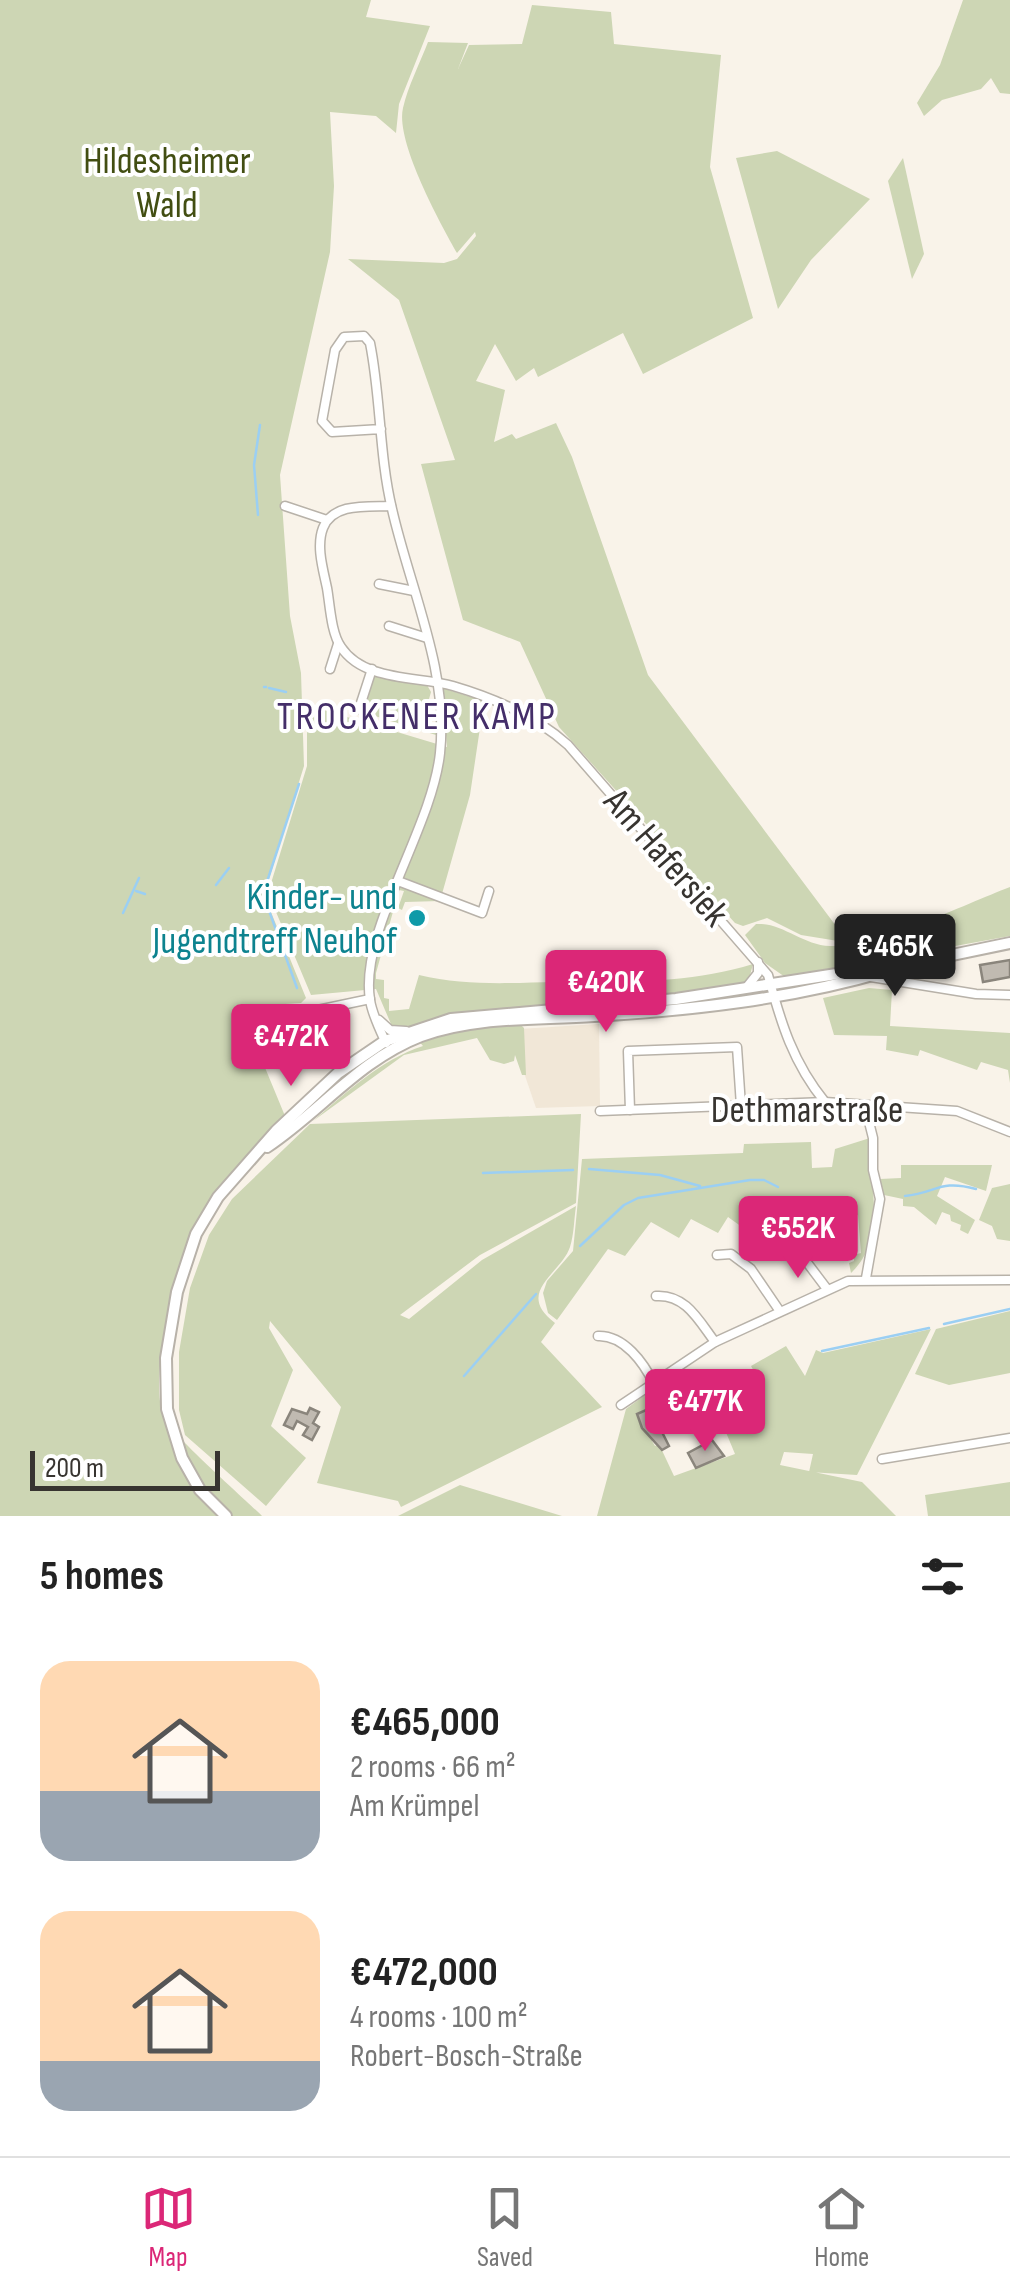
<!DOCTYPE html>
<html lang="en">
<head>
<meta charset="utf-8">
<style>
  :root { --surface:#fff; --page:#f6f6f6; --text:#222; --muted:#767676; --line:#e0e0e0; --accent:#db2777 }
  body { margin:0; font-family:"Sofia Sans Condensed",sans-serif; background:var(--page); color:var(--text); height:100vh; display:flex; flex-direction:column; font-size:38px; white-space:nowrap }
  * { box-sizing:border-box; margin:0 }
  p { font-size:32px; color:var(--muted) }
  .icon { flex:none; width:55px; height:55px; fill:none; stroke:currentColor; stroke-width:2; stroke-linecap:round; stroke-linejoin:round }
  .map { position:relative; height:1516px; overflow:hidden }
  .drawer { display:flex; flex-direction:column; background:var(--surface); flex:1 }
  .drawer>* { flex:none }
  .scale { position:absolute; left:30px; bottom:25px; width:190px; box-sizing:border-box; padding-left:10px; border:5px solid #373430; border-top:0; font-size:28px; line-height:35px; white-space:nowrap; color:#373430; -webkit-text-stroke:8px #fff; paint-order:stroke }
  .price { position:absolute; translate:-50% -85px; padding:0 22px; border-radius:10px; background:var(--accent); color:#fff; font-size:32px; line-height:65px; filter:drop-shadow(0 2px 5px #0008) }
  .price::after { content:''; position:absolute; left:50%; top:60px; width:30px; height:22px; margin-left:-15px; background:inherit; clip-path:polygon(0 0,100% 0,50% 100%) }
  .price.current { background:#222; color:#fff }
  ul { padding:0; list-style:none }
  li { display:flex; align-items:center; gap:30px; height:250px; padding:0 40px }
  li span { display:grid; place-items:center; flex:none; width:280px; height:200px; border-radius:30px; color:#555 }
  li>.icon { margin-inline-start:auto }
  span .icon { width:120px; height:120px; fill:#fffc; stroke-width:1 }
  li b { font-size:42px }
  h2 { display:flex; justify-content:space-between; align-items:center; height:120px; padding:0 40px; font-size:42px }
  .dock { display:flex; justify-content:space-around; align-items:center; height:140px; border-top:2px solid var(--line); background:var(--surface); font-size:28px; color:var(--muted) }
  .dock a { display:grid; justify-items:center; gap:5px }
  .dock .current { color:var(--accent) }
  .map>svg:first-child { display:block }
</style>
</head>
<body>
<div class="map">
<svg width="1010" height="1516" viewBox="0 0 1010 1516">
  <rect width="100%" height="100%" fill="#f9f3e9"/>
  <!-- built -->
  <polygon fill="#f1e7d7" points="599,1024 600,1106 536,1108 520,1061 519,1029"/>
  <!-- green -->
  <g fill="#cdd6b4">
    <path d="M 0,0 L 371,0 L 366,17 L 430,26 L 399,104 L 396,133 L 376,116 L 330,112 L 334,186 L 330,252 L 280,475 L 290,616 L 301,673 L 304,766 L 264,895 L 306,998 L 301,1003 L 240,1007 L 285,1116 C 211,1196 185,1223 165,1334 C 160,1359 155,1394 164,1418 C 169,1432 246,1500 262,1516 L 0,1516 Z"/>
    <polygon points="963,0 1010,0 1010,94 1000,93 991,78 981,89 942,100 924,116 917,103 940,65"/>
    <path d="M 532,5 L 611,12 L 614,44 L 721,55 L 710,167 L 753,318 L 643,374 L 623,333 L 538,377 L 534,368 L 516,381 L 495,344 L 476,381 L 505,390 L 494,442 L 512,434 L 516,439 L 556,423 L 572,457 L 648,675 L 842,934 L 838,941 L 801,935 L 767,918 L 743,926 L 735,923 L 559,727 L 520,642 L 463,620 L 421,464 L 455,460 L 399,300 L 348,259 L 444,263 L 457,259 L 476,236 L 475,232 L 457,253 C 440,223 395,141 403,108 C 408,86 420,63 428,42 L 468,43 L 458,69 L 469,45 L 522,44 Z"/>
    <polygon points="777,151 870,199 811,260 778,309 736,158"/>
    <polygon points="903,158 924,254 912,279 888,181"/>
    <polygon points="374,675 427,685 431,692 427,706 429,728 436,730 436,735 362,712"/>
    <path d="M 442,688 L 484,701 L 470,795 L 440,901 L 405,902 L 402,910 L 398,908 L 404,891 L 399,890 L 376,973 L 376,979 L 384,980 L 384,998 L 389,999 L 389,1011 L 409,1009 L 419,975 C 465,986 508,983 556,982 C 622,982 689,984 753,964 L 748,983 L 736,988 L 436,1019 L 394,1031 L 376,989 L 311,995 L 268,893 L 307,766 L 307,705 L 447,747 Z"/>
    <path d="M 1010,887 L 1010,936 L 785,977 L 765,963 L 745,935 L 756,924 C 782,922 802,945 830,946 C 877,947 963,905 1010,887 Z"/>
    <polygon points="869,988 892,990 890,1026 1010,1033 1010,1083 1008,1070 981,1062 977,1070 920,1050 918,1056 886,1050 887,1036 834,1035 823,998"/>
    <path d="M 519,1023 L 524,1028 L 526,1075 L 522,1075 L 515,1055 L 514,1061 L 504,1064 L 490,1060 L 477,1038 L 404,1055 L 313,1121 C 347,1092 380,1060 423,1046 L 417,1039 L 460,1028 Z"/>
    <path d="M 581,1114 L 576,1203 L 480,1255 L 400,1315 L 409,1319 L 482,1260 L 576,1206 C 574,1219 574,1235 570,1247 C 561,1274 514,1292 555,1323 L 541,1342 L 602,1407 L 401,1507 L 398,1501 L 317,1483 L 341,1407 L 270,1321 L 269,1328 L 293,1370 L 271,1426 L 306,1458 L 266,1506 L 185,1435 L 179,1410 L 179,1352 L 190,1288 L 209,1235 L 232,1199 L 310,1124 Z"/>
    <path d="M 870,1138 C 868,1183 889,1237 851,1273 L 849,1263 L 854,1261 L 853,1255 L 861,1253 L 858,1215 L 818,1222 L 820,1236 L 794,1240 L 781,1224 L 780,1234 L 767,1245 L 728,1217 L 718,1233 L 691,1219 L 679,1238 L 651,1222 L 625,1256 L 608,1249 L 557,1320 L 548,1313 L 543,1293 L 547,1281 L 573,1251 L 582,1159 L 743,1153 L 744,1144 L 811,1142 L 812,1168 L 832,1167 L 835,1149 Z"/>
    <polygon points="901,1165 992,1165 986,1191 945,1177 937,1196 975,1220 968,1234 960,1230 961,1225 951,1221 950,1215 942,1212 936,1225 914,1207 903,1206 903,1199 884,1195 880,1179 901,1178"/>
    <polygon points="1010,1184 1010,1241 997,1239 992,1226 979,1220 992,1188"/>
    <polygon points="1010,1311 1010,1373 949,1385 915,1374 936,1329"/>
    <polygon points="931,1329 857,1475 809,1472 813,1454 784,1452 780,1465 862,1482 896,1516 597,1516 626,1409 645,1395 652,1411 638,1413 642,1427 656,1438 652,1441 655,1446 659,1444 674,1476 735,1454 715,1406 723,1395 756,1375 751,1366 786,1346 805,1376 816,1350 823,1353"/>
    <polygon points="1010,1482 1010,1516 928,1516 925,1495"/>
    <polygon points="460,1485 562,1516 398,1516"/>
  </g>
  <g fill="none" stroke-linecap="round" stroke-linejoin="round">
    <!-- stream -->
    <g stroke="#9bcff3" stroke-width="2.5">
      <polyline points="258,515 254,465 260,425"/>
      <polyline points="264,687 266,687"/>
      <polyline points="269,688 286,692"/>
      <polyline points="285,717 286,701"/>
      <polyline points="216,885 229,868"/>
      <polyline points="136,891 145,894"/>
      <polyline points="123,913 139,878"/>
      <polyline points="297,988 263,894 299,784"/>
      <polyline points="589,1169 660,1175 700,1186"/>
      <polyline points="483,1173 573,1170"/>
      <path d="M 905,1196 C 937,1193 939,1179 976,1189"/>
      <polyline points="580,1246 624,1205 638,1198 750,1180 764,1180 778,1187"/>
      <polyline points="944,1324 1010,1309"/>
      <polyline points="822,1351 929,1328"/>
      <polyline points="464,1376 536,1294"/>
    </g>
  </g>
  <!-- building -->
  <g fill="#c0bab1" stroke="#8a857c" stroke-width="2.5">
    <polygon points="1010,960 1010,977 983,982 980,965"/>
    <polygon points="256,1021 281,1022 281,1027 289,1028 288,1039 270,1042 271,1035 254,1033"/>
    <polygon points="672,1406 682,1425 673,1429 670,1423 660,1428 669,1446 662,1450 642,1428 637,1414 646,1410 654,1424 668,1417 664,1410"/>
    <polygon points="310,1408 319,1412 313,1423 319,1427 312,1440 303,1435 308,1427 297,1421 293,1429 284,1425 292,1409 307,1414"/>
    <polygon points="712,1440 724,1456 696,1468 688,1453"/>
  </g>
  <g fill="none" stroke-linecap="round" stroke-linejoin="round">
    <!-- minor casing -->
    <g stroke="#b8b2a9" stroke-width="11">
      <g id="minor">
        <path d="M 381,429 L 332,432 L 322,421 L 335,350 L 344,337 L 364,336 L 370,343 C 381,398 379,455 392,509 C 410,589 449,670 440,753 C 432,829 359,931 370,1000 C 372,1014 380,1030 386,1043"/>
        <polyline points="285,506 327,520"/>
        <path d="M 391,506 C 369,507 333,502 323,528 C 316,546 323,569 327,588 C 330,605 331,633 341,647 C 364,682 419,676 453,686 C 494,698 537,717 568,745 L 768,975 C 781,1023 793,1063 825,1102"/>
        <polyline points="379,584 414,591"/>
        <polyline points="389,626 427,638"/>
        <polyline points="330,669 338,644"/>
        <polyline points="359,709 372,669"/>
        <polyline points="398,881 482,913 489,891"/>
        <polyline points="871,977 976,994 1010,995"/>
        <polyline points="746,988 758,973 758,962"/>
        <polyline points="313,1011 370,999"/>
        <polyline points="379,1020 390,1030 406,1031"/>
        <polyline points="865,1106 873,1138 873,1170 880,1199 866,1278"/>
        <polyline points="630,1110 628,1051 737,1047 741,1106"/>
        <polyline points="600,1111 825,1102 957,1111 1010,1132"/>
        <polyline points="784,1232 827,1289"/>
        <polyline points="717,1255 731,1254 751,1269 779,1310"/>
        <path d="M 656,1296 C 686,1294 699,1321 715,1342"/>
        <path d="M 598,1336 C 624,1335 644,1363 654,1384"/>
        <polyline points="621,1405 715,1342 848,1281 1010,1280"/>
        <polyline points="882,1459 1010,1438"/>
      </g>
    </g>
    <!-- secondary casing -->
    <g stroke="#b8b2a9" stroke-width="14">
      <g id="secondary">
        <polyline points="904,965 1010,943"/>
        <path d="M 267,1147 C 321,1111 359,1060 421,1036 C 475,1016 537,1020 594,1016 C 693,1010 792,999 887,971"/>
        <polyline points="226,1516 200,1490 182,1458 167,1409 166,1358 177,1292 196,1234 218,1197 276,1131 338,1073 385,1041 451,1019 676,999 907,963"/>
      </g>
    </g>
    <!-- minor -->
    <use href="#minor" stroke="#fff" stroke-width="8"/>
    <!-- secondary -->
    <use href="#secondary" stroke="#fff" stroke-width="10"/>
  </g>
  <!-- markers -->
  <circle fill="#0f9aa8" stroke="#fff" stroke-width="4" cx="417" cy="918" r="10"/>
  <g text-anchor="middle" stroke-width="8" stroke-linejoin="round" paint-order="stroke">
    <!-- park labels -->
    <g font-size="38" fill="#424e12" stroke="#fff">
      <text x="167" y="173">Hildesheimer<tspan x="167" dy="44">Wald</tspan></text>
    </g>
    <!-- street labels -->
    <g font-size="38" fill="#373430" stroke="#fff">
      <text transform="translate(667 857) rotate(49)" y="13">Am Hafersiek</text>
      <text x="807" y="1122">Dethmarstraße</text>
    </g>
    <!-- culture labels -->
    <g font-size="38" fill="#0d838f" stroke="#fff" text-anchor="end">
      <text x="397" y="909">Kinder- und<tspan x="397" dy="44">Jugendtreff Neuhof</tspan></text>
    </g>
    <!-- neighbourhood labels -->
    <g font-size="40" letter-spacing="2.5" fill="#442e69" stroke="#fff">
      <text x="417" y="729">TROCKENER KAMP</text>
    </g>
  </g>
</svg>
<div class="scale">200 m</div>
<b class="price current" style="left:895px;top:999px">€465K</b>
<b class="price" style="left:606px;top:1035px">€420K</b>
<b class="price" style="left:291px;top:1089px">€472K</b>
<b class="price" style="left:798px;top:1281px">€552K</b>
<b class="price" style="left:705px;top:1454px">€477K</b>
</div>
<section class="drawer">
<h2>5 homes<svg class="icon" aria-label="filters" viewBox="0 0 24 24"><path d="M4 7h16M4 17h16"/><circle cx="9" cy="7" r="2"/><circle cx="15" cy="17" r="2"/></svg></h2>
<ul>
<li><span style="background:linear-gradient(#ffd9b3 65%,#9aa5b1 0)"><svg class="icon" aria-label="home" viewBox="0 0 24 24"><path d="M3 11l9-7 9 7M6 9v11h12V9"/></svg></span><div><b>€465,000</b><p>2 rooms · 66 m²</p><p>Am Krümpel</p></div></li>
<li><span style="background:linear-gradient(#ffd9b3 75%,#9aa5b1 0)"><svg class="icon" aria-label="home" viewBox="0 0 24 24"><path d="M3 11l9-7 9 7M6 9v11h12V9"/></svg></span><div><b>€472,000</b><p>4 rooms · 100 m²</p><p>Robert-Bosch-Straße</p></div></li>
</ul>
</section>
<nav class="dock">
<a class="current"><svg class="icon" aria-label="map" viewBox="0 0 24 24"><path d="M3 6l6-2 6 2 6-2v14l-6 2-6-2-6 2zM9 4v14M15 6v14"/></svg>Map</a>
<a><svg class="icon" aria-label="saved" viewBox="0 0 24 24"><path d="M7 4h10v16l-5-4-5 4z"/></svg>Saved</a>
<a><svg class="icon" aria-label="home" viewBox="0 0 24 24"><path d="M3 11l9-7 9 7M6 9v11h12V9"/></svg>Home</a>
</nav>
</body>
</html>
